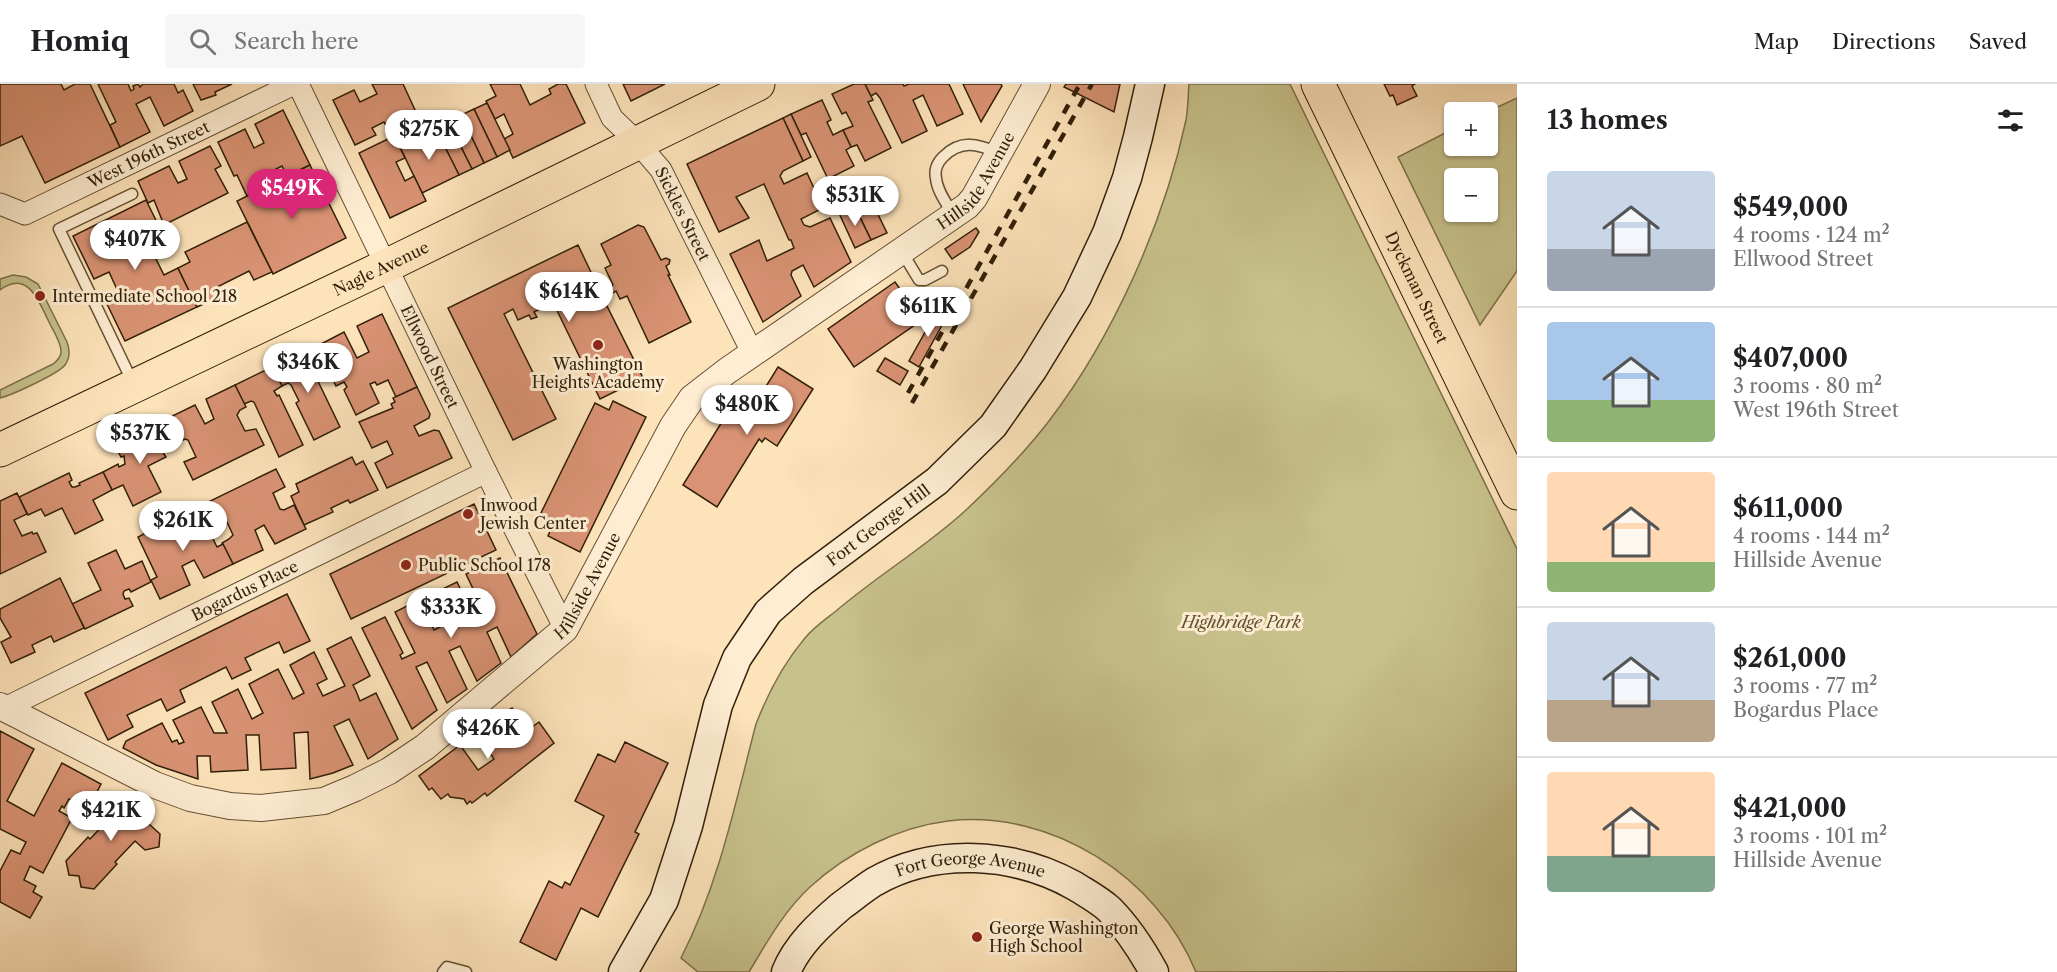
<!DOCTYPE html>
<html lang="en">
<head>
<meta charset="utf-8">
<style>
  :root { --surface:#fff; --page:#f6f6f6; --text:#202124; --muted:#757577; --line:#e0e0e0; --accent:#db2777 }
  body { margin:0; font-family:"Libre Caslon Text",serif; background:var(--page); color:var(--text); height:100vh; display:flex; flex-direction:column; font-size:22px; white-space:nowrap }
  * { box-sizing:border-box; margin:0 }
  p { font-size:20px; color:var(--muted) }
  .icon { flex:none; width:33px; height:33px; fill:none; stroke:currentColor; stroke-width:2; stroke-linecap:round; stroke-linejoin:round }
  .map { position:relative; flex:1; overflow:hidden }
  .sheet { display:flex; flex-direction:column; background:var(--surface); width:540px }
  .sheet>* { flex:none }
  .fabs { position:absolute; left:1444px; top:18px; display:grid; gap:12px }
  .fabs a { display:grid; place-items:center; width:54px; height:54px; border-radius:6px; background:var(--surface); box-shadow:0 2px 4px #0004; font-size:30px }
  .price { position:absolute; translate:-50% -51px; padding:0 14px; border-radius:21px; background:#fff; color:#222; font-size:20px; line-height:39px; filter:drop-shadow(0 2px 3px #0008) }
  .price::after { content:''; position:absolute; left:50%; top:36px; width:18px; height:14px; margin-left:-9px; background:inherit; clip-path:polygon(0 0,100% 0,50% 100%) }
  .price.on { background:var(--accent); color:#fff }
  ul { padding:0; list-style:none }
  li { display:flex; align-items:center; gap:18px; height:150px; padding:0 30px }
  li+li { border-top:2px solid var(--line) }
  li span { display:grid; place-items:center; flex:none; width:168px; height:120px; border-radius:6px; color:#555 }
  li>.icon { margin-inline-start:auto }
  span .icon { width:72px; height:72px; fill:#fffc; stroke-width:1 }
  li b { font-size:26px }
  h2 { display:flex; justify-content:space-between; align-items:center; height:72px; padding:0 30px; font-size:26px }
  header { display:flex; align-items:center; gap:36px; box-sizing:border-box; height:84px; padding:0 30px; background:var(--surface); border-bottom:2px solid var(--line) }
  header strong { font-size:28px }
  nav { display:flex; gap:33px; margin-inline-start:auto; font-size:21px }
  .search { width:420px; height:54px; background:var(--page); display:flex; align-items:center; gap:15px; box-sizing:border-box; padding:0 21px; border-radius:6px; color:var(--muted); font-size:22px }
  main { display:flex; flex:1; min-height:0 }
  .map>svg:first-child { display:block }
</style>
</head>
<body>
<header>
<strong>Homiq</strong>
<div class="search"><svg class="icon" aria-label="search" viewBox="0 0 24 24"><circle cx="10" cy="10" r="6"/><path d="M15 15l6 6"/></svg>Search here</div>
<nav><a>Map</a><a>Directions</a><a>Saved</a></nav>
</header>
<main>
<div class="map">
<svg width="1517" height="888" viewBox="0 0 1517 888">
  <rect width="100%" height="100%" fill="#fde3ba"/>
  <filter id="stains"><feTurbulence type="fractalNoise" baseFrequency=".00333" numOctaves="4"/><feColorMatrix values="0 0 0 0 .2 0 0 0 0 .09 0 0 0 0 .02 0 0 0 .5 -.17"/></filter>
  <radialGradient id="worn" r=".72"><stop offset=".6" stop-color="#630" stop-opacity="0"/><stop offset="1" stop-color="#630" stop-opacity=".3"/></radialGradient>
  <!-- green -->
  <g fill="#c7c18b" stroke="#7c704a" stroke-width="1.5" fill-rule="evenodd">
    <path d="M 1189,0 L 1290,0 L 1517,465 L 1517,888 L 1196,888 C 1157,793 1052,725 948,737 C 898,743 847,769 810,803 C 784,827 767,858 749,888 L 698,888 L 681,874 C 719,800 735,720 756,640 C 768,609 784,579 805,554 C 814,543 826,535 836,527 C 878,491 926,463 966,426 C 995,399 1025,368 1049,337 C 1113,253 1164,139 1186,36 C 1188,25 1188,12 1189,0 Z"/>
    <path d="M 1517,14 L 1517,187 L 1480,241 L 1398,73 L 1455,44 L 1455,62 L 1488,62 L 1487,28 ZM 1488,94 L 1488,128 L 1455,128 L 1455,94 Z"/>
    <path d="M 13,191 L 26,193 L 38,200 L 67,258 C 70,266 70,274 65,281 C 58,290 12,311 0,314 L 0,306 L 53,280 C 57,277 60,274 61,269 C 62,259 53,247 49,238 C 39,218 28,185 0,206 L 0,195 Z"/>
  </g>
  <!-- building -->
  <g fill="#d99374" stroke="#311f08" stroke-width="1.5">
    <polygon points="0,0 61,0 64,6 75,0 90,0 120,63 45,99 22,52 0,62"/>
    <polygon points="98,0 128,0 131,7 134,5 133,2 138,0 140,3 143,0 174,0 178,9 183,6 193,27 164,42 150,13 136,20 150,48 120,63 110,41 116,38"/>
    <polygon points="193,0 232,0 215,8 216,11 201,16"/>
    <polygon points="372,0 403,0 415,26 385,40 384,38 372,44 376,51 355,61 333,16 354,6 360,18 377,10"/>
    <polygon points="490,0 520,0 530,21 551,10 549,5 558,0 566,0 585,39 513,74 504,55 513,50 504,30 495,35 486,17 496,12"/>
    <polygon points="623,0 665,0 631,17"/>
    <polygon points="854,0 865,0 873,16 868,18 891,64 865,77 857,61 851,63 843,46 853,42 846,28 842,30 832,10"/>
    <polygon points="865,0 903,0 904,2 909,0 949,0 963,30 937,42 923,11 913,16 927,47 902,59 880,14 876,9 871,12"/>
    <polygon points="963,0 1001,0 1002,2 981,38"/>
    <polygon points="1066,0 1120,0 1114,28 1064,3"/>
    <polygon points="1384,0 1415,0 1412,2 1417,12 1397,21 1393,11 1390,12"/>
    <polygon points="822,16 831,36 827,38 833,51 843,46 851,63 846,66 854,82 828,95 806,49 801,51 791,30"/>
    <polygon points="487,19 510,66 497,73 474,25"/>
    <polygon points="474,25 497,73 484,79 461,31"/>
    <polygon points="283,26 310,81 287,92 282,82 264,91 268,101 247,112 237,91 234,92 218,58 245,45 254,64 264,59 255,40"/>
    <polygon points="791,30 811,73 803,77 783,34"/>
    <polygon points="461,31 484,79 472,85 448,37"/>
    <polygon points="783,34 803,77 783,87 780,92 784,100 807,89 823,124 801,135 804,141 810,143 830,134 851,178 814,203 803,181 792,187 791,191 801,212 763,238 730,170 759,156 767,177 794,164 791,156 789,156 764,100 736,113 749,134 719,148 687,80"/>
    <polygon points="448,37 472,85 459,91 435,44"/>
    <polygon points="436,45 459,91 422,109 400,63"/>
    <polygon points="394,52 405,74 396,78 405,97 414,92 426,117 390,134 359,69"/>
    <polygon points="210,62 221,82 215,85 228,109 164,141 154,116 148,119 138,97 169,82 178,99 187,95 179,77"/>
    <polygon points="310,81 346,154 273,190 237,117"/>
    <polygon points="870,114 887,149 871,156 854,121"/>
    <polygon points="146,116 166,157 151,165 164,191 178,184 197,223 125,257 106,218 120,212 109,188 94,195 73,152"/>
    <polygon points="854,121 871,156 855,164 839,129"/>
    <polygon points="247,138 272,188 254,196 249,187 213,205 217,214 197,223 178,184 190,178 185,168"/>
    <polygon points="638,141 644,143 661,176 666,174 670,176 669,180 666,182 670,191 668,191 691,238 649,259 627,212 620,215 616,207 603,214 643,294 600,315 548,208 539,212 544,223 534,228 537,233 531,235 529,231 518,236 513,225 504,230 556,335 513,356 448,224 578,161 600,207 613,201 605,184 611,181 601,160"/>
    <polygon points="976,144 979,148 970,163 952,175 945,165"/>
    <polygon points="895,198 922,236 854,283 828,245"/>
    <polygon points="938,225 948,230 919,283 909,277"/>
    <polygon points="382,230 417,303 396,313 388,296 377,301 375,298 370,300 379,319 356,331 344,306 347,303 344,298 336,302 317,262 344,248 357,274 369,268 357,242"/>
    <polygon points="308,266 317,285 310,290 313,295 316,293 340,343 314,356 296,319 299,317 291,301 288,299 282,302 272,283"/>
    <polygon points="885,274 908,287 900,301 877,287"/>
    <polygon points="272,283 282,302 274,307 277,312 279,311 303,361 279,373 254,318 251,317 244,320 235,301"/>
    <polygon points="778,283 813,305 777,362 765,354 762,358 759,355 717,423 683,401 731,323 747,333"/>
    <polygon points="235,301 246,323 240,326 237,331 245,347 256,345 264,361 193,396 184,378 196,373 188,356 185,355 175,360 164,336 195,321 205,340 214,335 206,315"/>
    <polygon points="417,303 430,330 429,334 414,342 419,352 434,346 439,347 452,374 387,404 375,379 393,370 387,357 372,364 359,338 393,324 391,320 395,318 393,314"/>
    <polygon points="613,317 646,333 580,468 548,452 553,440 539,433 595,319 609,326"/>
    <polygon points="166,341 175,360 162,367 166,373 148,382 161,408 133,422 123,401 112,406 103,388 118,380 119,383 125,380 124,372 121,373 117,365"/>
    <polygon points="352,373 356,381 363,377 378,406 350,419 348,416 331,424 333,428 304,441 291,412 299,408 296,400"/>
    <polygon points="276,385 285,403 273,409 280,425 284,426 294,421 306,445 275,460 264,441 255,446 263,466 233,480 222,459 229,455 233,451 225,434 220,433 212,437 204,420"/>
    <polygon points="103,388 112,406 93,416 103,436 75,450 62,424 45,432 41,425 28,431 19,413 69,389 72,396 69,398 72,403 75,403 80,401 79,399"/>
    <polygon points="17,409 27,430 14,436 22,452 32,448 33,450 37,449 46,468 0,490 0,417"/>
    <polygon points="474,420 496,466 351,535 330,490"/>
    <polygon points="198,424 217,463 223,460 233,480 204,494 194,476 182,482 190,501 160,515 151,496 157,493 138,453 155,444 157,448 177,438 175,434"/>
    <polygon points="116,466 125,485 142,477 151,498 131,508 129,505 124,507 123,510 125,515 129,514 133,522 85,545 72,520 101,506 88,479"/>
    <polygon points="500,474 537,550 511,573 497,543 487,548 501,579 477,597 460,562 449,567 467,605 447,619 427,578 416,583 437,626 412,645 362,544 385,533 403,569 400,571 402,575 415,569 395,528 419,516 434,546 444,541 430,511 457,498 476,537 486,532 466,490"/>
    <polygon points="60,494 84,544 54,558 51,552 32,561 35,568 11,579 1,558 11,553 0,534 0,525"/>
    <polygon points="287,510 310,557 284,569 279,558 245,574 251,586 232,595 226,583 180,606 185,618 167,627 161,615 127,631 133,643 108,656 85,609"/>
    <polygon points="351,553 370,592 353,601 356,607 360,617 376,609 398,655 368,675 349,635 334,642 353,681 333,689 310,695 308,648 294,649 296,684 261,686 259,651 246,651 248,686 211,688 210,672 197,672 198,695 156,681 123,664 126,657 162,639 172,658 177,656 179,660 184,658 173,636 201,623 214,649 227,649 212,618 238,605 252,635 263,629 249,600 278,585 293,615 304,609 290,581 314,568 327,595 317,600 323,612 345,602 327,565"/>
    <polygon points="512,624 528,646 539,638 554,659 487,712 485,709 472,719 470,717 467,720 464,715 450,713 448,710 441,715 432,704 429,706 419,692 460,661 478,686 494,675 476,649"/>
    <polygon points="0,647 34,665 7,717 34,732 62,679 101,700 88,725 69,715 64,724 62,722 59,727 72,734 43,789 30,782 24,796 36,802 33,808 42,813 30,834 0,818 0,787 11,766 20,770 26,758 0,745"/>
    <polygon points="625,658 668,679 635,748 639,750 598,833 581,824 556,876 520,858 549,797 562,804 565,798 570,801 604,732 575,717 598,670 615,678"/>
    <polygon points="115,709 160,750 159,763 145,766 135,757 115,778 117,780 94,805 81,803 79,792 69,791 66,777 88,753 90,755 110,734 101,726 102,712"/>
  </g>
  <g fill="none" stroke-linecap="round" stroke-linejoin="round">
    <!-- service casing -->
    <g stroke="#645034" stroke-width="13">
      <g id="service">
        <polyline points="132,110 59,145 133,299"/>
        <path d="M 954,132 C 947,120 937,107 936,94 C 934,85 937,79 943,73 C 961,55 978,60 999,69"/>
        <polyline points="902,168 919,196 925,196 942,187"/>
        <polyline points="443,888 447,883 466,888"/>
      </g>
    </g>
    <!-- minor casing -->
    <g stroke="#645034" stroke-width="23">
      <g id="minor">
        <path id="s1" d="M 298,0 L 486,388 L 565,545"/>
        <path id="s2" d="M 596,0 L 612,34 L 638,59 L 661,86 L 753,270"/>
        <path id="s3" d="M 0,120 L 25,130 L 294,0"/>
        <path id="s4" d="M 5,624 L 486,388"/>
      </g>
    </g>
    <!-- tertiary casing -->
    <g stroke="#645034" stroke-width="28">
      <g id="tertiary">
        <path id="s5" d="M 0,622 L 155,701 L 190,714 L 230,722 L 261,724 L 324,717 L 355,704 L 389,687 L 425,663 L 565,545 L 673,342 L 692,314 L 727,287 L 967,122 L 974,114 L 1037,0"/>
      </g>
    </g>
    <!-- secondary casing -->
    <g stroke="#311f08" stroke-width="31">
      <g id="secondary">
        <path id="s6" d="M 623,888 L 664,816 L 688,742 L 718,621 L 737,574 L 768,528 L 803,497 L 937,397 L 993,342 L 1033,285 L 1077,213 L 1107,149 L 1127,94 L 1138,53 L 1150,0"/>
        <path id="s7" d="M 786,888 C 797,861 820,840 841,822 C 852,814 863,805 874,798 C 935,763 1015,768 1075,802 C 1086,809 1099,816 1109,825 C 1127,843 1142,866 1154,888"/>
      </g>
    </g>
    <!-- primary casing -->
    <g stroke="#311f08" stroke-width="35">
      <g id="primary">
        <path id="s8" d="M 1318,0 L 1517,409"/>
        <path id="s9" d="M 0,366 L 386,182 L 758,0"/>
      </g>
    </g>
    <!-- service -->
    <use href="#service" stroke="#feedd2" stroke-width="10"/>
    <!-- minor -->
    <use href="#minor" stroke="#feedd2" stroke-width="21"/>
    <!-- tertiary -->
    <use href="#tertiary" stroke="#feedd2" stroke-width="26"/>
    <!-- secondary -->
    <use href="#secondary" stroke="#feedd2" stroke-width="28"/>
    <!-- primary -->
    <use href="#primary" stroke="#fde3ba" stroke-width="33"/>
    <!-- rail -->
    <g stroke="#311f08" stroke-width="4.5" stroke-dasharray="10 10" stroke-linecap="butt">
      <polyline points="908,309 1080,0"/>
      <polyline points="912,319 1092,0"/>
    </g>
  </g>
  <!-- markers -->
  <g fill="#8f2418" stroke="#feedd2" stroke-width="2">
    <circle cx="40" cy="212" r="6"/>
    <circle cx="598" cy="261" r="6"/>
    <circle cx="468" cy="430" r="6"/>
    <circle cx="406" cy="481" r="6"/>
    <circle cx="977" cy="853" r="6"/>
  </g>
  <g text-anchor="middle" stroke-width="6" stroke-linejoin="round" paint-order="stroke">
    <!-- street labels -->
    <g font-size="16" fill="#311f08" stroke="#feedd2">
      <text dy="6" stroke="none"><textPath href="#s3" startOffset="164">West 196th Street</textPath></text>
      <text dy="6" stroke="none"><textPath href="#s5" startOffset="1269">Hillside Avenue</textPath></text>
      <text dy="6" stroke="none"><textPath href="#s2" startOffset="158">Sickles Street</textPath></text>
      <text dy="6" stroke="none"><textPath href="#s9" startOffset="422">Nagle Avenue</textPath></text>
      <text dy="6" stroke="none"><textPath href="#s8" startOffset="226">Dyckman Street</textPath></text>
      <text dy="6" stroke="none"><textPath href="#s1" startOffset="303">Ellwood Street</textPath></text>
      <text dy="6" stroke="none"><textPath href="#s6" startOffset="532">Fort George Hill</textPath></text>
      <text dy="6" stroke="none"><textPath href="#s5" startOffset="693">Hillside Avenue</textPath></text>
      <text dy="6" stroke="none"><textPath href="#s4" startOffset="267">Bogardus Place</textPath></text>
      <text dy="6" stroke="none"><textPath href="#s7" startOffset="228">Fort George Avenue</textPath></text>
    </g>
    <!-- poi labels -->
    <g font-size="16" fill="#311f08" stroke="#feedd2" text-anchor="start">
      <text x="52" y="218">Intermediate School 218</text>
      <text x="598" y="286" text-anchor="middle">Washington<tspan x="598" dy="18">Heights Academy</tspan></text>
      <text x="480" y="427">Inwood<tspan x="480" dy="18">Jewish Center</tspan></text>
      <text x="418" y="487">Public School 178</text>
      <text x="989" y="850">George Washington<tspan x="989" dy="18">High School</tspan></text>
    </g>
    <!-- park labels -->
    <g font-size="16" font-style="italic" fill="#5e502f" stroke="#feedd2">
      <text x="1241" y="544">Highbridge Park</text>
    </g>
  </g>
  <rect width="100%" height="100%" filter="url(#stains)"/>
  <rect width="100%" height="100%" fill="url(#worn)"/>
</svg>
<div class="fabs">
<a>+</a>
<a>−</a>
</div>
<b class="price" style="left:429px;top:77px">$275K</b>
<b class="price on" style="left:292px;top:136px">$549K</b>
<b class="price" style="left:855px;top:143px">$531K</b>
<b class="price" style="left:135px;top:187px">$407K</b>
<b class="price" style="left:569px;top:239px">$614K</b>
<b class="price" style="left:928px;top:254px">$611K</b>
<b class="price" style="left:308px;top:310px">$346K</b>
<b class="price" style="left:747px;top:352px">$480K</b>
<b class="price" style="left:140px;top:381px">$537K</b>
<b class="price" style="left:183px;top:468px">$261K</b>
<b class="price" style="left:451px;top:555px">$333K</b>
<b class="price" style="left:488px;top:676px">$426K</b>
<b class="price" style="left:111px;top:758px">$421K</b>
</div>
<section class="sheet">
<h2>13 homes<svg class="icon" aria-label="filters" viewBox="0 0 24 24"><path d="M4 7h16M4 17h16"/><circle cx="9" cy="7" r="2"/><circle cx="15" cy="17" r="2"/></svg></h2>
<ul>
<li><span style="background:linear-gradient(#c9d6e8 65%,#9aa5b1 0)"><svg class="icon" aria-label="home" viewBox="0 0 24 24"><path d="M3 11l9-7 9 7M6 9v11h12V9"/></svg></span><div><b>$549,000</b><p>4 rooms · 124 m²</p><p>Ellwood Street</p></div></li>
<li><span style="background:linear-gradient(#a9c7e8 65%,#8fb573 0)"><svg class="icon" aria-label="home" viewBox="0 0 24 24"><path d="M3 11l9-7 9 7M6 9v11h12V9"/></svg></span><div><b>$407,000</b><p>3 rooms · 80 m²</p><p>West 196th Street</p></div></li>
<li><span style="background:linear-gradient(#ffd9b3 75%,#8fb573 0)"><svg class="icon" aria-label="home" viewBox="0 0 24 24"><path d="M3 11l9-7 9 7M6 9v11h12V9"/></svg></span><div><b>$611,000</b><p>4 rooms · 144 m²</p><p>Hillside Avenue</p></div></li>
<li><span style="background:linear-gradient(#c9d6e8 65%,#b9a48a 0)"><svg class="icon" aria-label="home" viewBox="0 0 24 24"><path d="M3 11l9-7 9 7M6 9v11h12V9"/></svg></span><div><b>$261,000</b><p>3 rooms · 77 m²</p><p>Bogardus Place</p></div></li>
<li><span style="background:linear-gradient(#ffd9b3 70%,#7fa58c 0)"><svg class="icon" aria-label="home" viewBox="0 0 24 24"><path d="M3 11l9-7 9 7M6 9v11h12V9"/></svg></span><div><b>$421,000</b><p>3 rooms · 101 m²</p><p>Hillside Avenue</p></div></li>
</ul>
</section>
</main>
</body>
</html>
